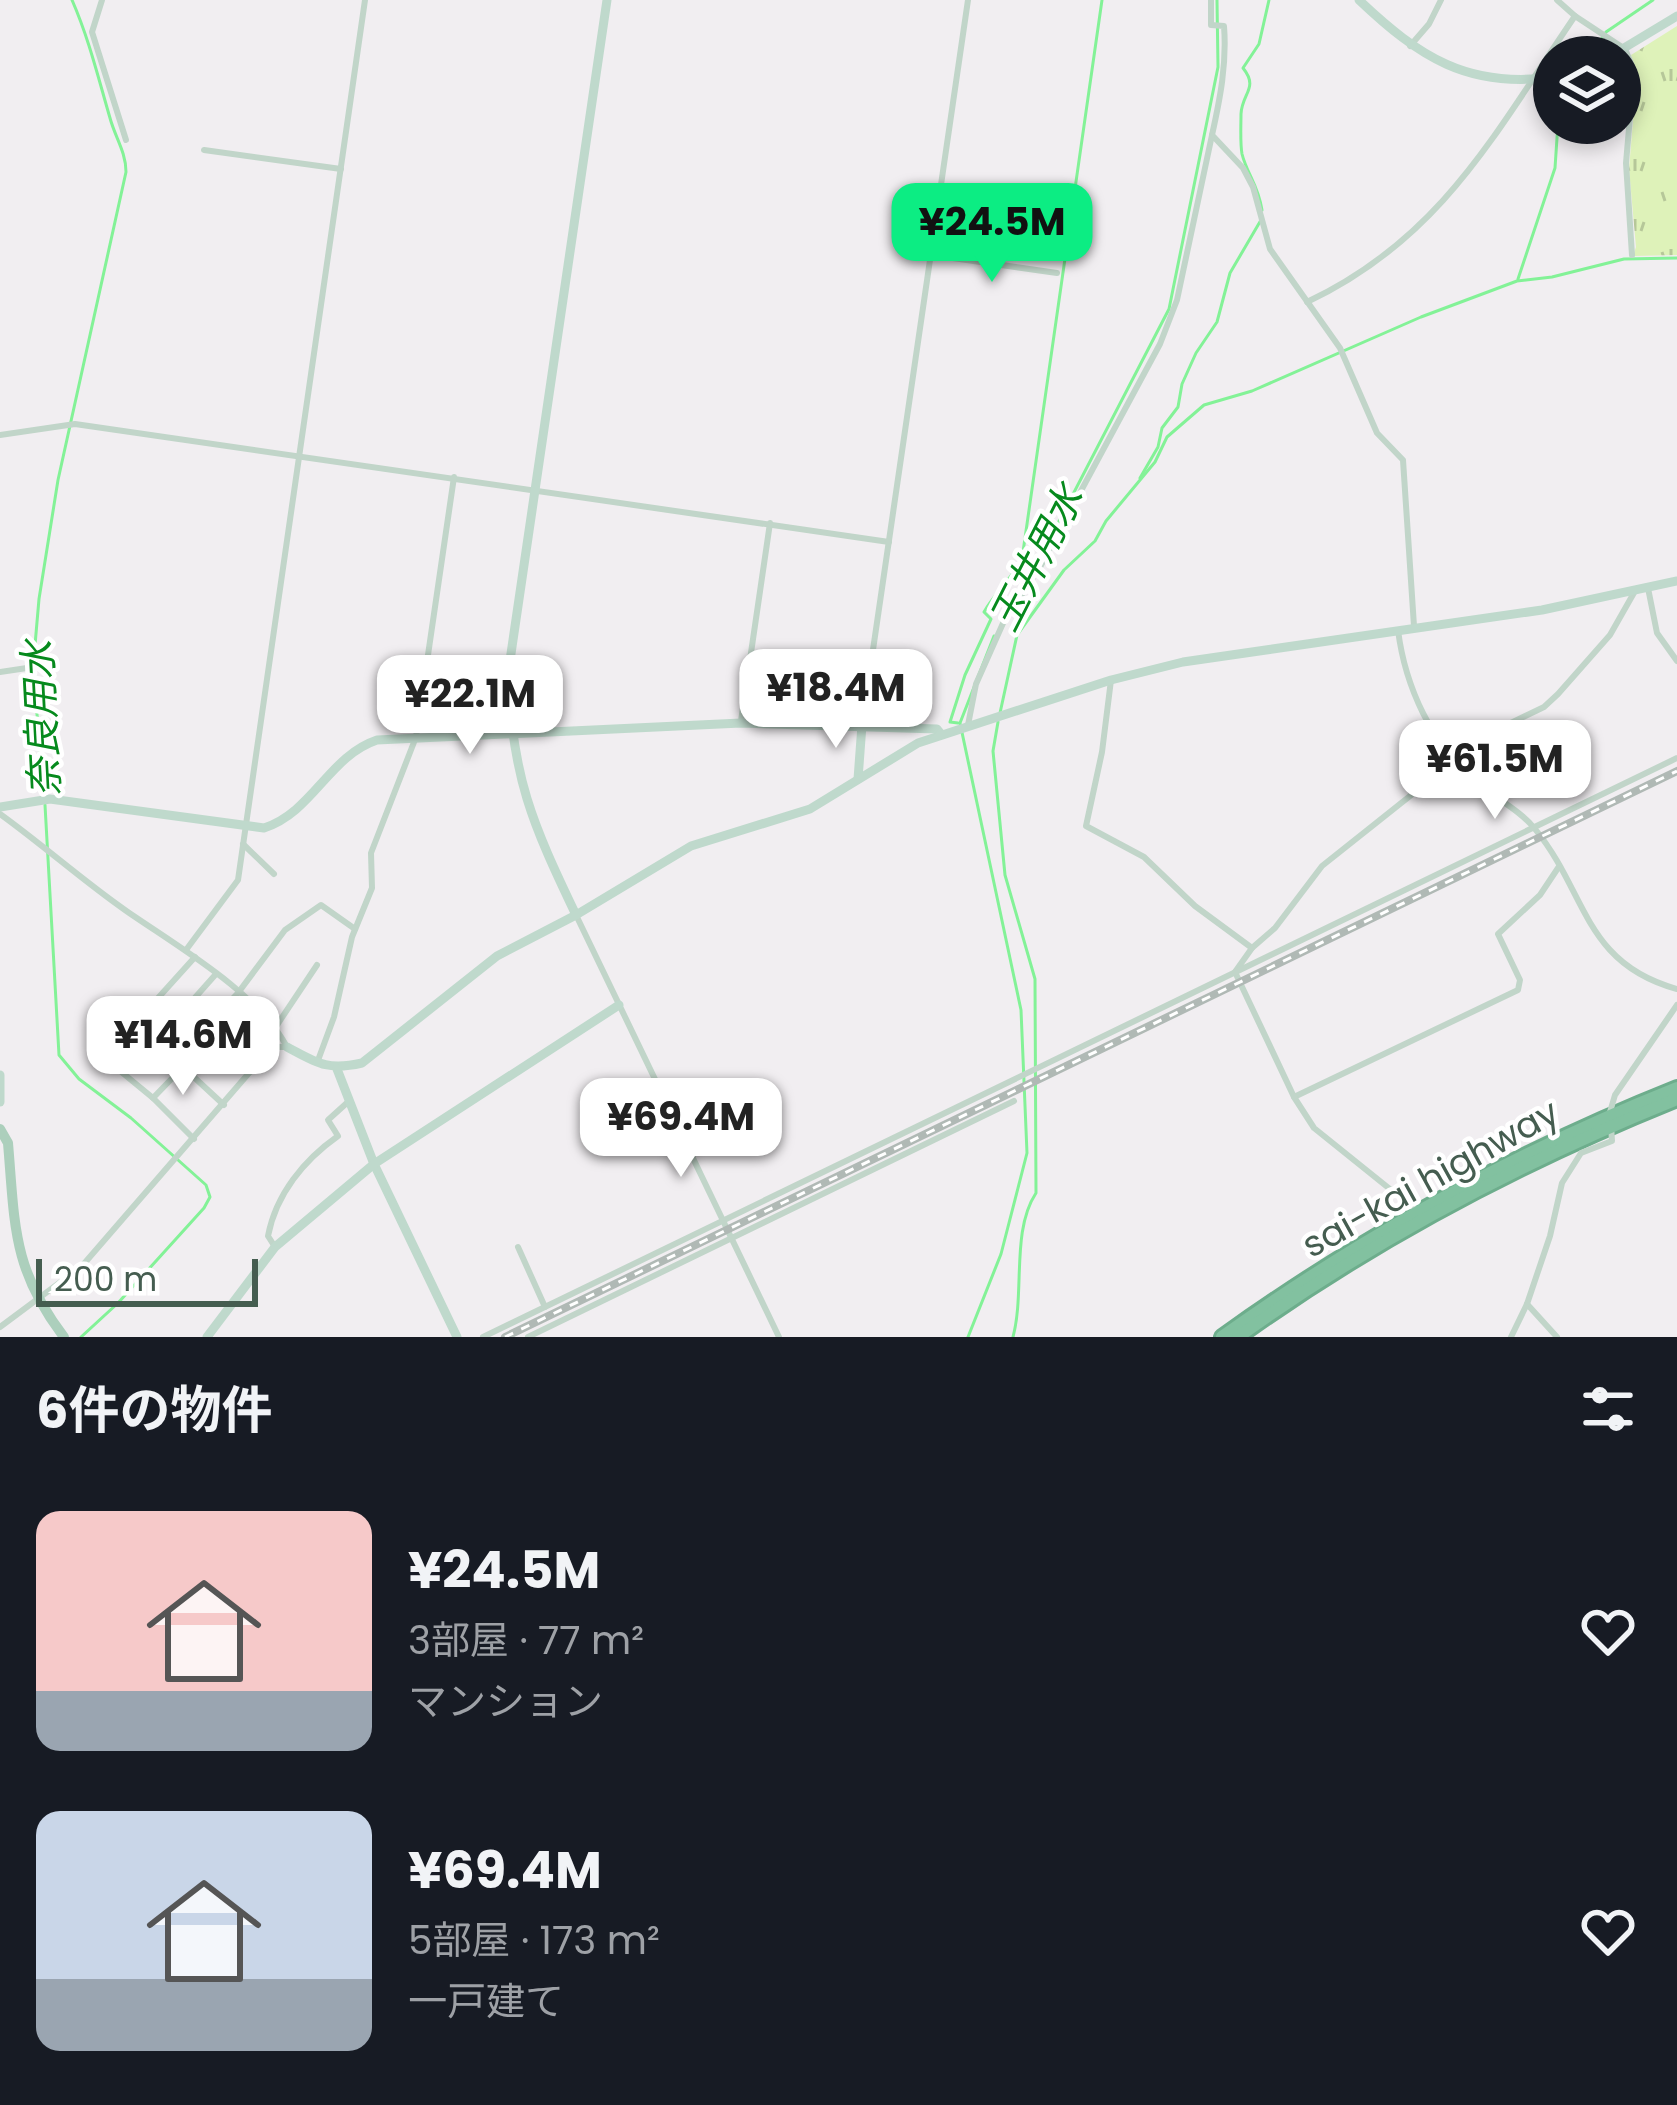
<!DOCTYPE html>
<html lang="ja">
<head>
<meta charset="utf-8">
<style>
  :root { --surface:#171b24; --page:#20242c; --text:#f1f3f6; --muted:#9ea1a6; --accent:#0ced83 }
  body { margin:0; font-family:Poppins,"Noto Sans JP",sans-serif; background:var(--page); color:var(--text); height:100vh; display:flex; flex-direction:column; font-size:45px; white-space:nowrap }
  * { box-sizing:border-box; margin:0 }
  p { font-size:39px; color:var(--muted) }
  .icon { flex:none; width:66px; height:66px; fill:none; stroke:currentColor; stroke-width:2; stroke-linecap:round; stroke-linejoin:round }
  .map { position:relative; height:1337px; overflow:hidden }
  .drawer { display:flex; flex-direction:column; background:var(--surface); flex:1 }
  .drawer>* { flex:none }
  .controls { position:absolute; left:1533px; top:36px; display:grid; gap:24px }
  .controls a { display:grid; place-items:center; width:108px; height:108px; border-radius:50%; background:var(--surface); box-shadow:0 6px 18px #0003; font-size:60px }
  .scale { position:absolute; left:36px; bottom:30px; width:222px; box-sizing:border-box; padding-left:12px; border:6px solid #455d50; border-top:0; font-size:33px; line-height:42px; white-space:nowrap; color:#455d50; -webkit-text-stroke:9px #fff; paint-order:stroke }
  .price { position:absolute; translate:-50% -102px; padding:0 27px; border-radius:24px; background:#fff; color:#222; font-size:39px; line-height:78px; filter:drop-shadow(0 3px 6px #0008) }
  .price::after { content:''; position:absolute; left:50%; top:72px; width:36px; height:27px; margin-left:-18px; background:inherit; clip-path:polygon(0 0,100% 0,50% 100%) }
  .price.on { background:var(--accent); color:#111 }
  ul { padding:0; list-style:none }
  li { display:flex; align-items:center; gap:36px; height:300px; padding:0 36px }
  li span { display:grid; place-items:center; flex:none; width:336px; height:240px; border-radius:24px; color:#555 }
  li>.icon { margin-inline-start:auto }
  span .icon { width:144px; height:144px; fill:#fffc; stroke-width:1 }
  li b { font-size:51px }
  h2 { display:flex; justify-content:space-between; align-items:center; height:144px; padding:0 36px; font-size:51px }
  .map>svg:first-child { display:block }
</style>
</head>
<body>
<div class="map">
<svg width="1677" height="1337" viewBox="0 0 1677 1337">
  <defs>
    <pattern id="park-tufts" width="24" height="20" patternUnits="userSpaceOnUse" patternTransform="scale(3)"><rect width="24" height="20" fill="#def2b9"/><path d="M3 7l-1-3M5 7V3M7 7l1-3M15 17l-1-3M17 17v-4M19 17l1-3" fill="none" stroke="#b6c799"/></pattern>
  </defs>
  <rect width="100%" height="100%" fill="#f1eef1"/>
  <!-- park -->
  <polygon fill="url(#park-tufts)" points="1677,26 1677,255 1633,256 1636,247 1629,169 1637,73 1631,55"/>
  <!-- pitch -->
  <polygon fill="#def2b9" points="1677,94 1677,223 1640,126 1653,109"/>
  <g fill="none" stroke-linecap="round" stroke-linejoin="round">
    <!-- stream -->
    <g stroke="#83f297" stroke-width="3">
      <polyline points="1590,57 1606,32 1653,0"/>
      <path d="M 1262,210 C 1258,184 1247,174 1242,154 C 1240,143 1241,125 1241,114 C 1242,93 1259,88 1243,68 L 1259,44 L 1269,0"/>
      <polyline points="1518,279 1555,168 1558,123"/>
      <polyline points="1140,478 1158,447 1162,428 1178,407 1182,384 1196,353 1217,322 1230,273 1261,220"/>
      <polyline points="1003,617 1041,556 1169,309 1218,67 1217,0"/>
      <polyline points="1000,713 1017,635 1064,570 1095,541 1106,521 1155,462 1167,437 1204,405 1252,391 1421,317 1517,281 1552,277 1624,259 1677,258"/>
      <path d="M 998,722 L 993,751 L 1005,875 L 1035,979 L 1036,1193 C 1011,1231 1025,1292 1013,1337"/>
      <path d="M 958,723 L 950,722 L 965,675 L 991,619 L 984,612 C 997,589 1015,578 1023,552 L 1102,0"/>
      <path d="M 44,795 L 33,668 L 39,599 L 58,480 L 126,172 C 126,152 115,137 110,118 C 98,77 89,39 72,0"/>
      <polyline points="45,805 59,1055 79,1079 131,1118 206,1185 210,1197 204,1208 118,1303 81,1337"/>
      <polyline points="968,1337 1001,1254 1027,1153 1021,1010 960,723 994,636"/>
    </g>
    <!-- highway casing -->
    <g stroke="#6dad8c" stroke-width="18">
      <g id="highway">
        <path d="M 1222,1337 C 1363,1236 1516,1152 1677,1088"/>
        <path d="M 1238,1337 C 1373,1240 1523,1161 1677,1099"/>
      </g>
    </g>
    <!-- street -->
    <g stroke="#c1d5c9" stroke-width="6">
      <polyline points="102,0 92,32 126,140"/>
      <path d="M 1211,0 L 1211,25 L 1224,26 C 1227,64 1220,99 1212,135 L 1243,168 L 1253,187 L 1270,249 L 1340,348 L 1377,433 L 1403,460 L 1414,626"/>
      <polyline points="1575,16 1625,49 1634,71 1626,163 1632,255"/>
      <polyline points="1410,46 1429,24 1441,0"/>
      <polyline points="204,150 341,169"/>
      <polyline points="932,255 1057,273"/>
      <path d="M 1307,302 C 1441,239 1495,133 1575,16 L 1557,0"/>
      <polyline points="0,435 75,424 889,542"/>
      <polyline points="1648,588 1657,633 1677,661"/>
      <path d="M 1398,630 C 1405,686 1432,746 1477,783 C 1495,798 1520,810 1535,829 C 1587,892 1583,963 1677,989"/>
      <polyline points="0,672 27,668"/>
      <polyline points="1111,680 1102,752 1086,826 1144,857 1195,906 1252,948"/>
      <polyline points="741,721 770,523"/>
      <polyline points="862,725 968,0"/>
      <polyline points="968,725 976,684 1004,621 1040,567 1160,344 1177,300 1212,135"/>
      <path d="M 0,814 C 43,845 82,880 125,910 C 175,945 258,992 287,1047 L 278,1047 L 249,1073 L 82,1266 L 0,1327"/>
      <polyline points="243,844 274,874"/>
      <polyline points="576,915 779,1337"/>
      <polyline points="186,950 238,880 365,0"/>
      <polyline points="216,974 160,1037 159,1046 183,1067 194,1039 238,993 285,930 321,905 355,929"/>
      <polyline points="275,1028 317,965"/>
      <polyline points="160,1037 140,1018 195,957"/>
      <polyline points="317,1063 334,1017 352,937 372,888 371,853 416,737 454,477"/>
      <polyline points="119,1070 153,1098"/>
      <polyline points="1294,1097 1518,990 1520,980 1498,934 1540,895 1558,868"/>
      <polyline points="1610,1112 1615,1095 1677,1005"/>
      <polyline points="194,1139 153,1098 183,1067 224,1105"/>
      <polyline points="1416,1210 1314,1128 1294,1097 1235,972 1252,948 1275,928 1322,866 1488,734 1544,707 1558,694 1610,635 1635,591"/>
      <path d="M 275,1247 L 268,1236 C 276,1194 304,1160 338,1136 L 328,1120 L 349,1101"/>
      <polyline points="518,1247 545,1307"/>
      <polyline points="1527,1304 1557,1337"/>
      <polyline points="483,1337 1677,758"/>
      <polyline points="528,1337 1014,1101"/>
      <polyline points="1511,1337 1527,1304 1550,1236 1562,1183 1581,1153 1612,1141 1611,1125"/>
    </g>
    <!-- secondary -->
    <g stroke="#bfd9cc" stroke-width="9">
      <path d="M 1359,0 C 1419,57 1468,89 1554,77"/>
      <polyline points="1609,57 1677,16"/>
      <polyline points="858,779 862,725"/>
      <path d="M 0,807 L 50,799 L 264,828 C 313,812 329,756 377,740 L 741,723 L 937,729 L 941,734"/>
      <path d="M 576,915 C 532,823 512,777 508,674 L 607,0"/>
      <path d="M 287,1047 C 317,1063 327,1071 362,1063 L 497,956 L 576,915 L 691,846 L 810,809 L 918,743 L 1111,680 L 1183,662 L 1542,610 L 1677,581"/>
      <polyline points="337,1069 374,1164 457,1337"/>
      <polyline points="0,1075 0,1102"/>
      <polyline points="207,1337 275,1247 374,1164 619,1005"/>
    </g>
    <!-- primary -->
    <path stroke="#accfbc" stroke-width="10" d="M 0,1129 L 8,1143 C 15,1225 12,1269 64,1337"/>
    <!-- highway -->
    <use href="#highway" stroke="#82c1a0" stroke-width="12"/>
    <!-- rail casing -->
    <g stroke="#b0b9b5" stroke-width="8">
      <polyline id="rail" points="505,1337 1677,771"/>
    </g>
    <!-- rail -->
    <use href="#rail" stroke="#fff" stroke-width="3" stroke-dasharray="9" stroke-linecap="butt"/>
  </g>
  <g text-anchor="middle" stroke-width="9" stroke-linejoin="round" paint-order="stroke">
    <!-- street labels -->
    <g font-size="36" fill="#455d50" stroke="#fff">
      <text transform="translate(1430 1178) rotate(-29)" y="13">sai-kai highway</text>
    </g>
    <!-- water labels -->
    <g font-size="39" font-style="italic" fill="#068a1d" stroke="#fff">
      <text transform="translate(1036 558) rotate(-63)" y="14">玉井用水</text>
      <text transform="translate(41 719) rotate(-93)" y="14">奈良用水</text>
    </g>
  </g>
</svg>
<div class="controls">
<a><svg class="icon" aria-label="layers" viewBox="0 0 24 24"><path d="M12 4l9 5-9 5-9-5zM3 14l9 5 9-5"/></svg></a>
</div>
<div class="scale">200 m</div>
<b class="price on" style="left:992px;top:285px">¥24.5M</b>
<b class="price" style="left:836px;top:751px">¥18.4M</b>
<b class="price" style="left:470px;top:757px">¥22.1M</b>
<b class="price" style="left:1495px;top:822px">¥61.5M</b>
<b class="price" style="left:183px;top:1098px">¥14.6M</b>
<b class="price" style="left:681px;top:1180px">¥69.4M</b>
</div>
<section class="drawer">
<h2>6件の物件<svg class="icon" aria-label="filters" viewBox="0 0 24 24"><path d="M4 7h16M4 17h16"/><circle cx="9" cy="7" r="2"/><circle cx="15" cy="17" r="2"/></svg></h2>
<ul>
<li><span style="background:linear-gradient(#f6c9c9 75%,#9aa5b1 0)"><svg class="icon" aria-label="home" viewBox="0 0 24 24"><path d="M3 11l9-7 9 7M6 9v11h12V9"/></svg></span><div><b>¥24.5M</b><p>3部屋 · 77 m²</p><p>マンション</p></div><svg class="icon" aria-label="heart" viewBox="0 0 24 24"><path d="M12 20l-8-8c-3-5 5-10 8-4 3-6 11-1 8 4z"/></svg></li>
<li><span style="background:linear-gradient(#c9d6e8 70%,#9aa5b1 0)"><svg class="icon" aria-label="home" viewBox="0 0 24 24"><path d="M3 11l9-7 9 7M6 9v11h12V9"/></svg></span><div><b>¥69.4M</b><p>5部屋 · 173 m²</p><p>一戸建て</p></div><svg class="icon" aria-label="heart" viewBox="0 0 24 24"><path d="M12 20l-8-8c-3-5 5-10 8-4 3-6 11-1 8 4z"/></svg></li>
</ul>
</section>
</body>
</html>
